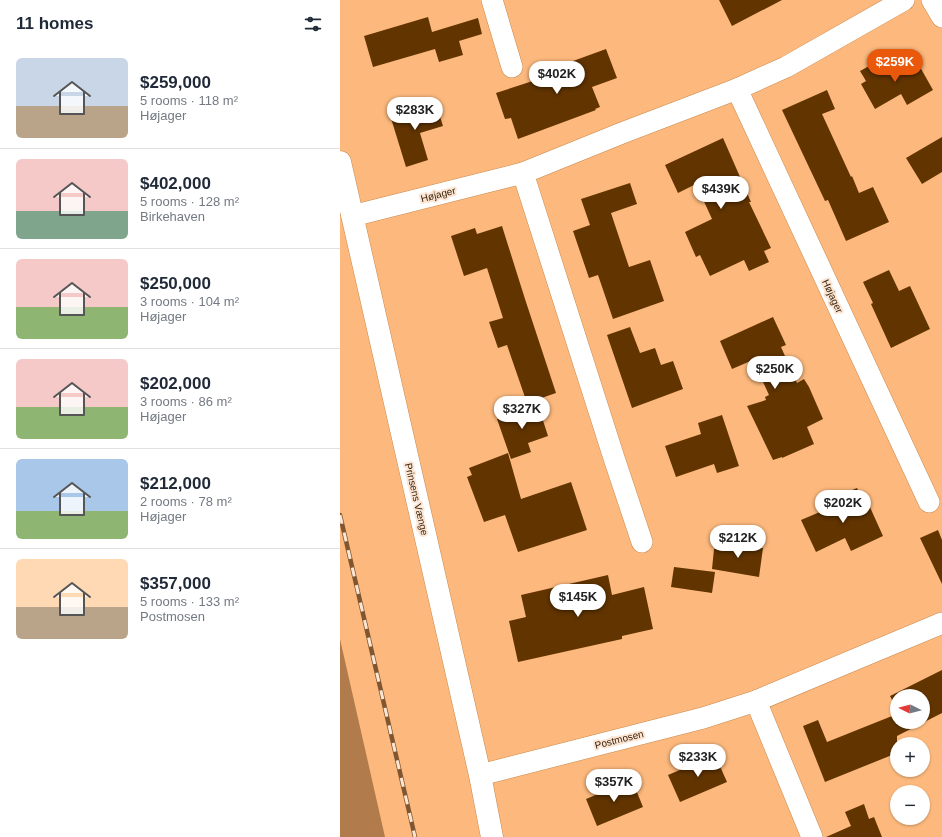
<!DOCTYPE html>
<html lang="en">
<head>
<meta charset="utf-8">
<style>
  :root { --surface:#fff; --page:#f6f6f7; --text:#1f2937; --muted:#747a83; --line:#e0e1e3; --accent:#ea580c }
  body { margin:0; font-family:Helvetica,sans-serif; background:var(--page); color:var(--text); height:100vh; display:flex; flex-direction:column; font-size:15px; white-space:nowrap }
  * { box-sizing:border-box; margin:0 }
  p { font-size:13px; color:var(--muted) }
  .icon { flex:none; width:22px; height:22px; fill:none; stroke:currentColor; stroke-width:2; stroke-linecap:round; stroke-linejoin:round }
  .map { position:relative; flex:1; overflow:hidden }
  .panel { display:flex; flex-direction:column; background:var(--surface); width:340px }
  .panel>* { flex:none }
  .needle { width:26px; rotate:276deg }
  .fabs { position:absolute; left:550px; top:689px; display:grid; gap:8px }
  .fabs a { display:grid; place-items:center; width:40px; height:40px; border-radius:50%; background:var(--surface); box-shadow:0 1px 3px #0004; font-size:20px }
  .price { position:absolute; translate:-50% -34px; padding:0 9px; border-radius:14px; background:#fff; color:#222; font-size:13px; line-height:26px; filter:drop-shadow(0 1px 2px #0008) }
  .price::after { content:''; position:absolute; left:50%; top:24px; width:12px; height:9px; margin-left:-6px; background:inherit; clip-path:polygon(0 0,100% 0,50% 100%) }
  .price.current { background:var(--accent); color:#fff }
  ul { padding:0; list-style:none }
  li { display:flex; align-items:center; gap:12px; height:100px; padding:0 16px }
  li+li { border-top:1px solid var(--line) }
  li span { display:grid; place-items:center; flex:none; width:112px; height:80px; border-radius:6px; color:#555 }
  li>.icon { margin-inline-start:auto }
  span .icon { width:48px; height:48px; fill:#fffc; stroke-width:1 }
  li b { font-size:17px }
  h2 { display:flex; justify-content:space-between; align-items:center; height:48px; padding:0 16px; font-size:17px }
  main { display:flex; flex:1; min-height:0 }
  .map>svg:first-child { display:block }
</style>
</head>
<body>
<main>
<section class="panel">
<h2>11 homes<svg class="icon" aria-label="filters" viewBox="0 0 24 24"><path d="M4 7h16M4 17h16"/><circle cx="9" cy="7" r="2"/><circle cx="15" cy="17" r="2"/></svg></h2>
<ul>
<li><span style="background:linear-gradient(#c9d6e8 60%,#b9a48a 0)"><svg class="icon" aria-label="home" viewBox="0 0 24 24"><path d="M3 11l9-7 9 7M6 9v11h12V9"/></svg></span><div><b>$259,000</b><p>5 rooms · 118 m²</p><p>Højager</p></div></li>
<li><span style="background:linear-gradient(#f6c9c9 65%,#7fa58c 0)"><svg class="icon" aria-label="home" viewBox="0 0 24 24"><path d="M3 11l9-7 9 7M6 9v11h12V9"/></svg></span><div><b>$402,000</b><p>5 rooms · 128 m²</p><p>Birkehaven</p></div></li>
<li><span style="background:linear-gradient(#f6c9c9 60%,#8fb573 0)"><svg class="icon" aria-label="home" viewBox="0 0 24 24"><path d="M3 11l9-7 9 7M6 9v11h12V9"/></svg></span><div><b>$250,000</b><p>3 rooms · 104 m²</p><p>Højager</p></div></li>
<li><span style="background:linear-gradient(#f6c9c9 60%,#8fb573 0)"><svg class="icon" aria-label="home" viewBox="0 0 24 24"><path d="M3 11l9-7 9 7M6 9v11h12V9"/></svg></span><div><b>$202,000</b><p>3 rooms · 86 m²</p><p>Højager</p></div></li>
<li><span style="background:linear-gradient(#a9c7e8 65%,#8fb573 0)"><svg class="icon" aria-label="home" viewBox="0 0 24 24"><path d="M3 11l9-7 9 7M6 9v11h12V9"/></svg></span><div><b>$212,000</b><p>2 rooms · 78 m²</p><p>Højager</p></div></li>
<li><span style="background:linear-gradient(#ffd9b3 60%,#b9a48a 0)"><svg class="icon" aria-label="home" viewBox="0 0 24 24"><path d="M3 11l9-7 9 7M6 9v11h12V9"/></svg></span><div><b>$357,000</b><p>5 rooms · 133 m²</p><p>Postmosen</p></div></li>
</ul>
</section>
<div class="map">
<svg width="602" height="837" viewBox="0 0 602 837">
  <rect width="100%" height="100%" fill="#fdb97d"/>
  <!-- forest -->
  <polygon fill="#b17b4b" points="0,639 45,837 0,837"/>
  <!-- building -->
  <g fill="#613400">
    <polygon points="379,0 442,0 392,26"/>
    <polygon points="88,17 92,32 138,18 142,34 119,41 123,55 99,62 95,49 33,67 24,36"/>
    <polygon points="266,49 277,78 252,87 260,107 255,109 256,110 178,139 171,118 165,119 156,93 202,78 200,73"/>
    <polygon points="575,58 593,90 567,105 561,94 535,109 521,84 526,81 520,71 542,59 550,73"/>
    <polygon points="487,90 495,109 482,114 511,177 512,176 519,193 533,187 549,222 506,241 488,200 485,201 442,110"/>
    <polygon points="95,101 103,126 80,133 88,160 66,167 50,115"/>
    <polygon points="602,137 602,172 582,184 566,158"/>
    <polygon points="383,138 411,202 409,202 431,248 424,251 429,262 409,271 404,260 370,276 360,255 356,257 345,232 372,219 356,184 338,193 325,165"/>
    <polygon points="290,183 297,204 271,213 289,267 310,260 324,301 273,319 258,275 249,278 233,231 250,225 241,199"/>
    <polygon points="162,226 185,299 216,393 187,403 167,345 158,348 149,322 163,318 147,268 124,276 111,236 135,228 137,234"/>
    <polygon points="549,270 559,291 570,286 590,329 551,348 531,304 533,303 523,282"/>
    <polygon points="433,317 446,345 441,347 457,383 464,379 469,387 483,419 467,427 474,444 442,458 442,457 433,460 407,406 426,400 425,397 429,395 413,360 392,369 380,341"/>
    <polygon points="290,327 300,353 315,348 321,365 333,361 343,389 292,408 267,335"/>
    <polygon points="198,405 208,436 188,443 191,452 171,459 157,419"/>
    <polygon points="382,415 399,466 377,473 374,464 336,477 325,446 361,434 358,423"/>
    <polygon points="168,453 181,499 231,482 247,530 178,552 165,515 144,522 127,477 132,475 129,468"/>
    <polygon points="517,488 525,507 529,505 543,536 511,551 505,538 476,552 461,520 501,503 498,496"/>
    <polygon points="598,530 602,540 602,584 580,538"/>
    <polygon points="381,542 423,548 419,577 372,569 374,549 379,549"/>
    <polygon points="334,567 375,572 372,593 331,587"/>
    <polygon points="268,575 272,595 304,587 313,629 282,636 282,639 178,662 169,621 186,617 181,595"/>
    <polygon points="602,670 602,713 557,736 557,753 485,782 463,726 478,720 487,742 557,714 557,722 583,722 583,696 557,696 557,709 550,696"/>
    <polygon points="375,755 387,782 340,802 328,775"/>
    <polygon points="292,780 303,807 257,826 246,799"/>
    <polygon points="524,804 529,819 534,817 542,837 486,837 511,826 505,812"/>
  </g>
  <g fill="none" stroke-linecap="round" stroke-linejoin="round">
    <!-- street casing -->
    <g stroke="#c9884c" stroke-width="22">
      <g id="street">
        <polyline points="152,0 172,67"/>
        <polyline points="592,0 602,17"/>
        <polyline points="397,89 589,502"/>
        <polyline points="183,173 274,458 302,542"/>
        <polyline points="12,216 183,173 282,133 397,89 446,67 564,0"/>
        <polyline points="416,701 472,837"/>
        <polyline points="140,775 363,718 416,701 602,623"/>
      </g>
    </g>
    <!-- secondary casing -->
    <g stroke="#c9884c" stroke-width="23">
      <polyline id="secondary" points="0,162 140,775 152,837"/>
    </g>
    <!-- street -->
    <use href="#street" stroke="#fff" stroke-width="21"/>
    <!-- secondary -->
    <use href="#secondary" stroke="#fff" stroke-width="22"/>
    <!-- rail casing -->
    <g stroke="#7f5630" stroke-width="4.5">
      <polyline id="rail" points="0,515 75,837"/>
    </g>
    <!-- rail -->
    <use href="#rail" stroke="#fbe5d4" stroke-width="3" stroke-dasharray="9" stroke-linecap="butt"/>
  </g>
  <g text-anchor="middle" stroke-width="4" stroke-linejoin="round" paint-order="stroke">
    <!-- street labels -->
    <g font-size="10" fill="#371e04" stroke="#fbe5d4">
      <text transform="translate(98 194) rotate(-14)" y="4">Højager</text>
      <text transform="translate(493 296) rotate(65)" y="4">Højager</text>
      <text transform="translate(77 499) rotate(77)" y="4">Prinsens Vænge</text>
      <text transform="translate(279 739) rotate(-14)" y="4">Postmosen</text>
    </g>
  </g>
</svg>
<div class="fabs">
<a><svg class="needle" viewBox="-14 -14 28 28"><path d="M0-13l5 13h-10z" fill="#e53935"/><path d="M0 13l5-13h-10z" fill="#747a83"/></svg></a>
<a>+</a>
<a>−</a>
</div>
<b class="price current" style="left:555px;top:83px">$259K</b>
<b class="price" style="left:217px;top:95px">$402K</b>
<b class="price" style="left:75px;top:131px">$283K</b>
<b class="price" style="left:381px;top:210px">$439K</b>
<b class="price" style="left:435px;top:390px">$250K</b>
<b class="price" style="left:182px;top:430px">$327K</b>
<b class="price" style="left:503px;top:524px">$202K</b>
<b class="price" style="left:398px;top:559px">$212K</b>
<b class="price" style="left:238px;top:618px">$145K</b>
<b class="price" style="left:358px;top:778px">$233K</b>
<b class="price" style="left:274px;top:803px">$357K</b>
</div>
</main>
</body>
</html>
